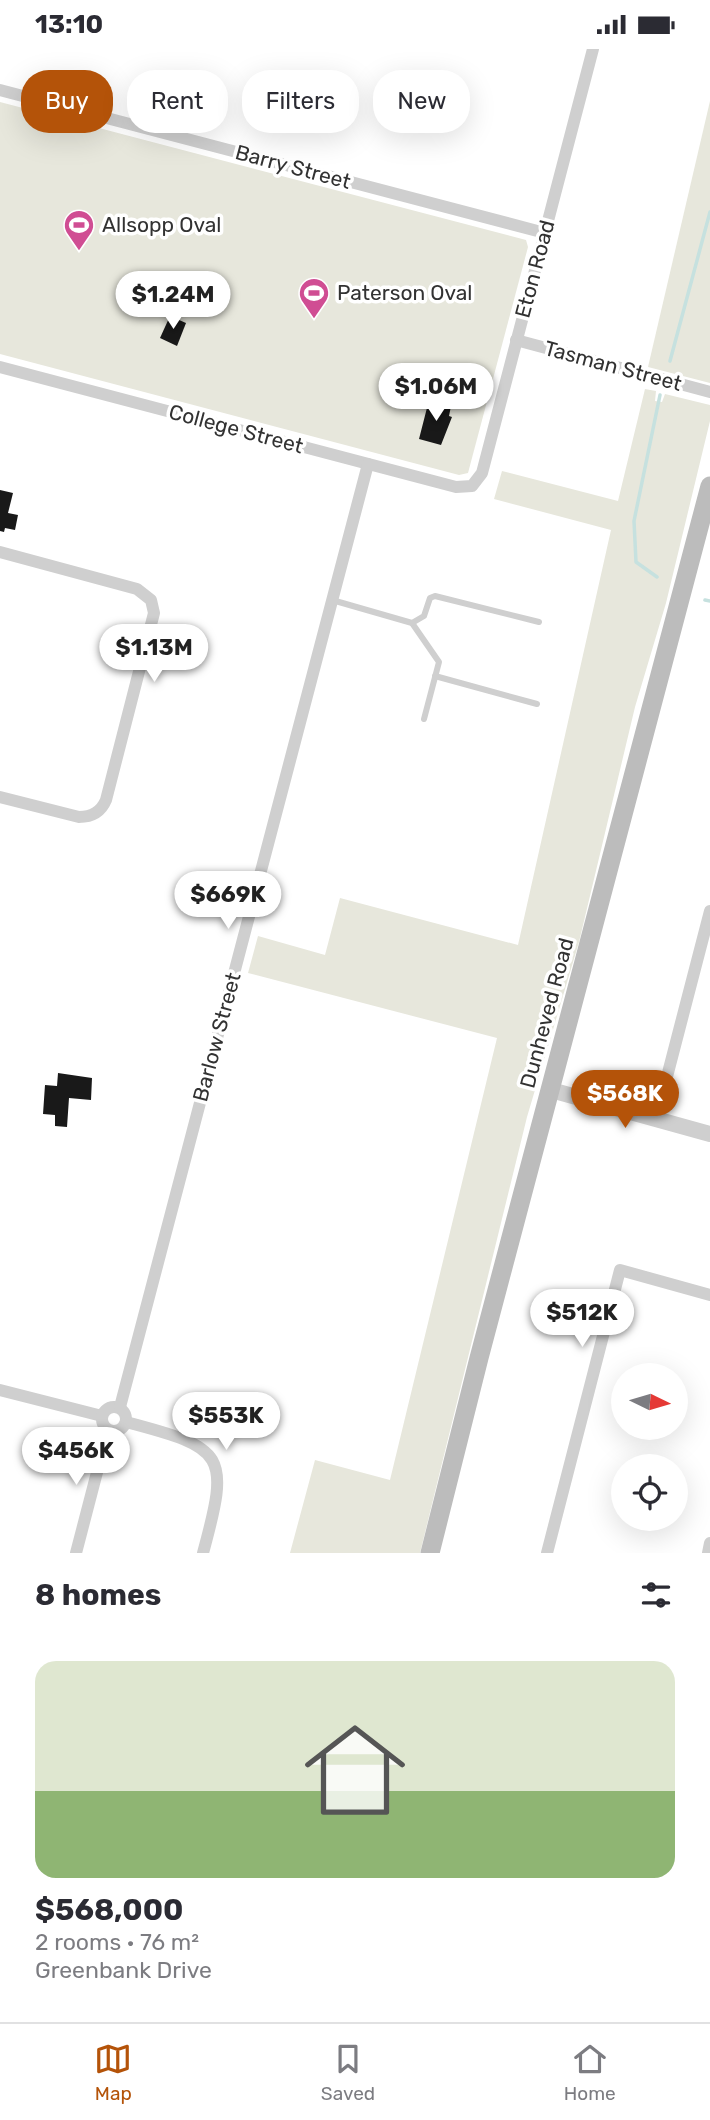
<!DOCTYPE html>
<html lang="en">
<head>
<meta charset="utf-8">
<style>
  :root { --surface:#fff; --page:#f7f7f7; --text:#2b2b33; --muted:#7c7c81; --line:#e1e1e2; --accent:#b45309 }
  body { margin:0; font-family:Rubik,sans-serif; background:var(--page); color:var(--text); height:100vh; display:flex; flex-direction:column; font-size:26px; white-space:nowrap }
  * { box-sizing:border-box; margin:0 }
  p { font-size:23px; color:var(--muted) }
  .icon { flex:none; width:38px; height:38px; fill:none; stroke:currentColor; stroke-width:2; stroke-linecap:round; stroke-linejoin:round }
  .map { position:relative; height:1504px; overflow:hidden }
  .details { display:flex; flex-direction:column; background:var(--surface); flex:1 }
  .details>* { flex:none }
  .guide { position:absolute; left:21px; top:21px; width:668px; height:63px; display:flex; gap:14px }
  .needle { width:46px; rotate:95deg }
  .fabs { position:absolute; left:611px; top:1314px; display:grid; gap:14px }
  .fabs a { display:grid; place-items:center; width:77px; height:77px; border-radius:50%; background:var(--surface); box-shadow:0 7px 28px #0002; font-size:35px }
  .price { position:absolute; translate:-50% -60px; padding:0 16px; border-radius:24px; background:#fff; color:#222; font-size:23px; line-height:46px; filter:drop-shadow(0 2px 4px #0008) }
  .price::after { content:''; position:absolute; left:50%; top:42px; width:21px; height:16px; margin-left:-10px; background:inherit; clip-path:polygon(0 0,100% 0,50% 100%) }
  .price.on { background:var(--accent); color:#fff }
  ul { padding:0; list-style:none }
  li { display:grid; align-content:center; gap:14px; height:371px; padding:0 35px }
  li span { display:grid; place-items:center; height:217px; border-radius:21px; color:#555 }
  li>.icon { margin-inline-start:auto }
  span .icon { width:126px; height:126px; fill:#fffc; stroke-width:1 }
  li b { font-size:30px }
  h2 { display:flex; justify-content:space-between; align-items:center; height:84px; padding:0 35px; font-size:30px }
  .tag { padding:0 24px; border-radius:28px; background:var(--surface); box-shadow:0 7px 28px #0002; font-size:24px; line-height:63px }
  .tag.on { background:var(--accent); color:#fff }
  .status { display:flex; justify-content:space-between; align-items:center; height:49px; padding:0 35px; background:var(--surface); direction:ltr }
  .status svg { height:19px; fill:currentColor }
  .dock { display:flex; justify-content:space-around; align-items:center; height:98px; border-top:2px solid var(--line); background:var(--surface); font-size:19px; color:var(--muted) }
  .dock a { display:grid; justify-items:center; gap:4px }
  .dock .on { color:var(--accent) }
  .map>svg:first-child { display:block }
</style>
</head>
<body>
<div class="status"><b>13:10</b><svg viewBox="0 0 49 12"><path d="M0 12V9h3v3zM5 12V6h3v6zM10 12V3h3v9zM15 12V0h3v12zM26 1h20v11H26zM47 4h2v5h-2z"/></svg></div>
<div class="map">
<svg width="710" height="1504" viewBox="0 0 710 1504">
  <rect width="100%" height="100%" fill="#fff"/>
  <!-- green -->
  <g fill="#e7e7dc">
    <polygon points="710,52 710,334 648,318"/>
    <polygon points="0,53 526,191 528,198 468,424 459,426 0,305"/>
    <polygon points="645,340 656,342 655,352 662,353 665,345 710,356 710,372 666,554 635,658 579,893 527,1068 420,1504 290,1504 315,1411 390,1431 497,989 248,924 258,887 325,906 340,849 518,896 611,481 494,450 502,422 618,452"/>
  </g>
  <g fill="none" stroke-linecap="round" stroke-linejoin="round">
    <!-- stream -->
    <g stroke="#c6e1df" stroke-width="3.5">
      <polyline points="670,312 710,163"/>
      <polyline points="657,528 636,513 634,472 660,346"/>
      <polyline points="705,551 710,552"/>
    </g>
  </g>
  <!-- building -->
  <g fill="#191919">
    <polygon points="170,267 186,274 177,297 160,289"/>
    <polygon points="429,351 451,357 449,367 452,368 441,396 419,390"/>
    <polygon points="0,441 13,444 8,464 18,466 15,481 5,479 4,483 0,482"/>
    <polygon points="58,1024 92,1029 91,1051 69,1049 67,1078 55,1077 55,1066 43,1065 45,1036 57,1037"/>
  </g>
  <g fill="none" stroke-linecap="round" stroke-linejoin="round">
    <!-- service -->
    <g stroke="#cfcfcf" stroke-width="6">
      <polyline points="332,551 412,574 439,613 424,670"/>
      <polyline points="412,574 424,567 430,549 435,547 539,573"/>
      <polyline points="435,627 537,655"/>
    </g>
    <!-- minor -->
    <g stroke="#cfcfcf" stroke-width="12">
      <polyline points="0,41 545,184"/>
      <polyline points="516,291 710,343"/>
      <polyline points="0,318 456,438 472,437 482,424 593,0"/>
      <path d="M 0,503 L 137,540 L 151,551 L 154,564 L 106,751 C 101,763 92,768 79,768 L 0,748"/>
      <polyline points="656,1070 710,862"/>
      <polyline points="0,1341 102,1367"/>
      <circle cx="114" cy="1370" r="12"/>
      <polyline points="120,1358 368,415"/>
      <path d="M 126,1373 C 226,1399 230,1405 203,1504"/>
      <polyline points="76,1504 108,1381"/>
      <polyline points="547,1504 620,1221 710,1246"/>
      <polyline points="708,1504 710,1494"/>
    </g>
    <!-- tertiary -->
    <polyline stroke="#cfcfcf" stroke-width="16" points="551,1041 710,1085"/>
    <!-- secondary -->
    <polyline stroke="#bcbcbc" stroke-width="19" points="430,1504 479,1309 710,437"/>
  </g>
  <!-- icons -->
  <defs>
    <g id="stadium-pin" transform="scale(1.575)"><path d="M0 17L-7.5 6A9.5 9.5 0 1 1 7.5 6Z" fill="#d04d93" stroke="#fff"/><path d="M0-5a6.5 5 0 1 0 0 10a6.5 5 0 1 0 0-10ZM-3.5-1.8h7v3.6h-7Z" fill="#fff"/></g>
  </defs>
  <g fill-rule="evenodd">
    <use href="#stadium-pin" x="79" y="176"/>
    <use href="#stadium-pin" x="314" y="244"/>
  </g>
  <g text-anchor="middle" stroke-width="7" stroke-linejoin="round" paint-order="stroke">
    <!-- street labels -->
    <g font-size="21" fill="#323232" stroke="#fff">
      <text transform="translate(293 118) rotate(15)" y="7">Barry Street</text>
      <text transform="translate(535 220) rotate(-75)" y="7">Eton Road</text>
      <text transform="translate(613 317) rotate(15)" y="7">Tasman Street</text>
      <text transform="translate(236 380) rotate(15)" y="7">College Street</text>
      <text transform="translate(547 964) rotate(-75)" y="7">Dunheved Road</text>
      <text transform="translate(217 988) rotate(-75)" y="7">Barlow Street</text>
    </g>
    <!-- poi labels -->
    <g font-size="21" fill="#323232" stroke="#fff" text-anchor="start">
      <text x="102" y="183">Allsopp Oval</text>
      <text x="337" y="251">Paterson Oval</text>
    </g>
  </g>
</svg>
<div class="fabs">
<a><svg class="needle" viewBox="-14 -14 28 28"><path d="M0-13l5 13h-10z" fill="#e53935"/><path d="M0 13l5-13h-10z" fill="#7c7c81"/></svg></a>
<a><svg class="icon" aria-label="locate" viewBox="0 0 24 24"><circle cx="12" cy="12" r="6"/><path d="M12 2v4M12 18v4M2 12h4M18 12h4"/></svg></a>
</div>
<b class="price" style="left:173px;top:282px">$1.24M</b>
<b class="price" style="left:436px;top:374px">$1.06M</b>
<b class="price" style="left:154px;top:635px">$1.13M</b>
<b class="price" style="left:228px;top:882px">$669K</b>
<b class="price on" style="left:625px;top:1081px">$568K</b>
<b class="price" style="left:582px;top:1300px">$512K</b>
<b class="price" style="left:226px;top:1403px">$553K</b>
<b class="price" style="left:76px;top:1438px">$456K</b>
<div class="guide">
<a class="tag on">Buy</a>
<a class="tag">Rent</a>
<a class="tag">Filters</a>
<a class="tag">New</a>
</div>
</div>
<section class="details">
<h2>8 homes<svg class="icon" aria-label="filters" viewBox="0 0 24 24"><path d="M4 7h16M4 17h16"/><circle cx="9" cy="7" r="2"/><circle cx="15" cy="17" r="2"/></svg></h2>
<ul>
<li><span style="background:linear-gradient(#dfe7d0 60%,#8fb573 0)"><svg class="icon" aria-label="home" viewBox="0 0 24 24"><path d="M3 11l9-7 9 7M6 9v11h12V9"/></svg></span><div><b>$568,000</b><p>2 rooms · 76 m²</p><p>Greenbank Drive</p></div></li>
</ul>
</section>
<nav class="dock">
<a class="on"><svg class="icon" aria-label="map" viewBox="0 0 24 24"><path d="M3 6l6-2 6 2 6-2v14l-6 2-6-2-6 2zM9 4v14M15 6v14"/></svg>Map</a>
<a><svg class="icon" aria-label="saved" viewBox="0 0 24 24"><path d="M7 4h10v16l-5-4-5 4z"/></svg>Saved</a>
<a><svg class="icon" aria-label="home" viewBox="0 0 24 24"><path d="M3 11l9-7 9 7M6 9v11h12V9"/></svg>Home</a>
</nav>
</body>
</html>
